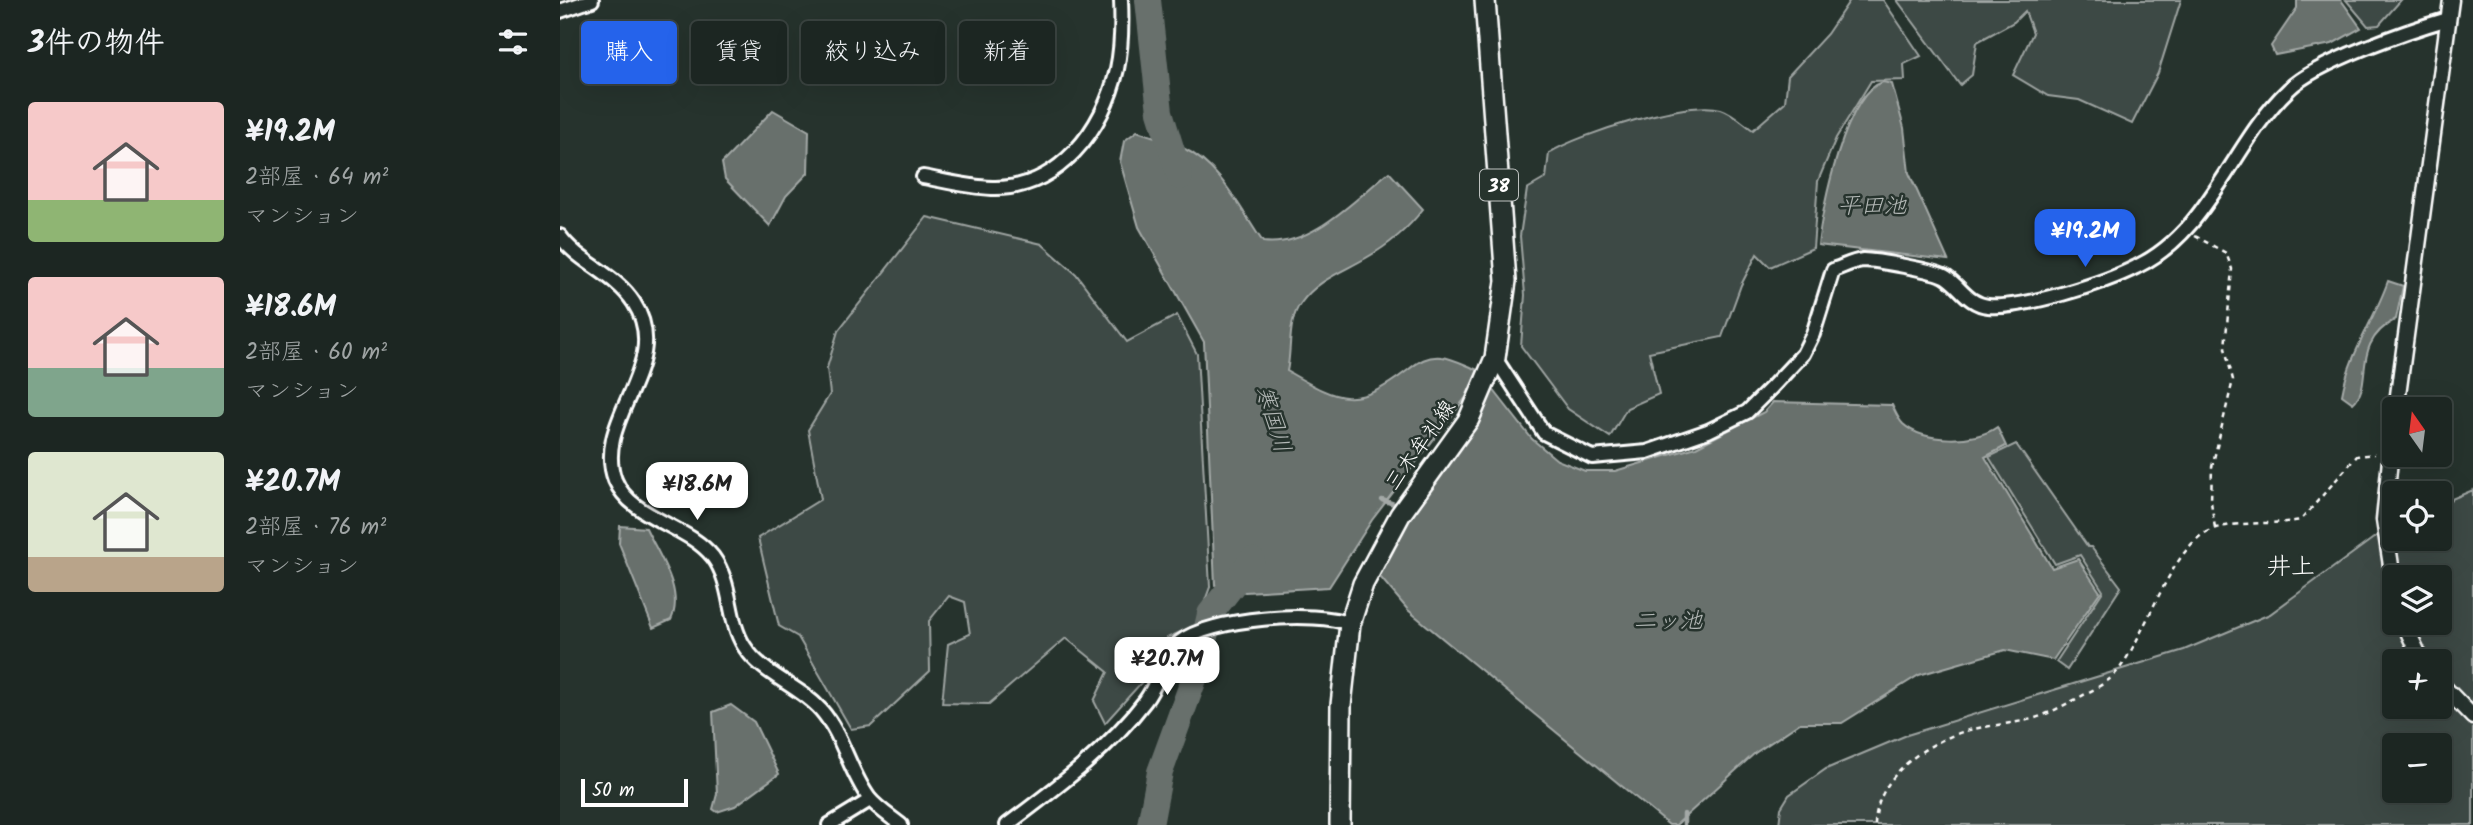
<!DOCTYPE html>
<html lang="ja">
<head>
<meta charset="utf-8">
<style>
  :root { --surface:#1c2622; --page:#252e2a; --text:#f1f3f6; --muted:#a0a5a5; --line:#3a4340; --accent:#2563eb }
  body { margin:0; font-family:Kalam,"Klee One",sans-serif; background:var(--page); color:var(--text); height:100vh; display:flex; flex-direction:column; font-size:26px; white-space:nowrap }
  * { box-sizing:border-box; margin:0 }
  p { font-size:23px; color:var(--muted) }
  .icon { flex:none; width:38px; height:38px; fill:none; stroke:currentColor; stroke-width:2; stroke-linecap:round; stroke-linejoin:round }
  .map { position:relative; flex:1; overflow:hidden }
  .drawer { display:flex; flex-direction:column; background:var(--surface); width:560px }
  .drawer>* { flex:none }
  .guide { position:absolute; left:21px; top:21px; width:665px; height:63px; display:flex; gap:14px }
  .needle { width:46px; rotate:346deg }
  .fabs { position:absolute; left:1822px; top:397px; display:grid; gap:14px }
  .fabs a { display:grid; place-items:center; width:70px; height:70px; border-radius:7px; background:var(--surface); box-shadow:0 7px 28px #0002,0 0 0 2px var(--line); font-size:35px }
  .scale { position:absolute; left:21px; bottom:18px; width:107px; box-sizing:border-box; padding-left:7px; border:4px solid #fff; border-top:0; font-size:19px; line-height:24px; white-space:nowrap; color:#fff; -webkit-text-stroke:5px #26332d; paint-order:stroke }
  .price { position:absolute; translate:-50% -60px; padding:0 16px; border-radius:14px; background:#fff; color:#222; font-size:23px; line-height:46px; filter:drop-shadow(0 2px 4px #0008) }
  .price::after { content:''; position:absolute; left:50%; top:42px; width:21px; height:16px; margin-left:-10px; background:inherit; clip-path:polygon(0 0,100% 0,50% 100%) }
  .price.selected { background:var(--accent); color:#fff }
  ul { padding:0; list-style:none }
  li { display:flex; align-items:center; gap:21px; height:175px; padding:0 28px }
  li span { display:grid; place-items:center; flex:none; width:196px; height:140px; border-radius:7px; color:#555 }
  li>.icon { margin-inline-start:auto }
  span .icon { width:84px; height:84px; fill:#fffc; stroke-width:1 }
  li b { font-size:30px }
  h2 { display:flex; justify-content:space-between; align-items:center; height:84px; padding:0 28px; font-size:30px }
  .chip { padding:0 24px; border-radius:7px; background:var(--surface); box-shadow:0 7px 28px #0002,0 0 0 2px var(--line); font-size:24px; line-height:63px }
  .chip.selected { background:var(--accent); color:#fff }
  main { display:flex; flex:1; min-height:0 }
  .map>svg:first-child { display:block }
</style>
</head>
<body>
<main>
<section class="drawer">
<h2>3件の物件<svg class="icon" aria-label="filters" viewBox="0 0 24 24"><path d="M4 7h16M4 17h16"/><circle cx="9" cy="7" r="2"/><circle cx="15" cy="17" r="2"/></svg></h2>
<ul>
<li><span style="background:linear-gradient(#f6c9c9 70%,#8fb573 0)"><svg class="icon" aria-label="home" viewBox="0 0 24 24"><path d="M3 11l9-7 9 7M6 9v11h12V9"/></svg></span><div><b>¥19.2M</b><p>2部屋 · 64 m²</p><p>マンション</p></div></li>
<li><span style="background:linear-gradient(#f6c9c9 65%,#7fa58c 0)"><svg class="icon" aria-label="home" viewBox="0 0 24 24"><path d="M3 11l9-7 9 7M6 9v11h12V9"/></svg></span><div><b>¥18.6M</b><p>2部屋 · 60 m²</p><p>マンション</p></div></li>
<li><span style="background:linear-gradient(#dfe7d0 75%,#b9a48a 0)"><svg class="icon" aria-label="home" viewBox="0 0 24 24"><path d="M3 11l9-7 9 7M6 9v11h12V9"/></svg></span><div><b>¥20.7M</b><p>2部屋 · 76 m²</p><p>マンション</p></div></li>
</ul>
</section>
<div class="map">
<svg width="1913" height="825" viewBox="0 0 1913 825">
  <rect width="100%" height="100%" fill="#26332d"/>
  <filter id="ink" filterUnits="userSpaceOnUse"><feTurbulence type="fractalNoise" baseFrequency=".0143" numOctaves="2"/><feDisplacementMap in="SourceGraphic" scale="14" xChannelSelector="R" yChannelSelector="G"/><feConvolveMatrix kernelMatrix="1 2 1 2 8 2 1 2 1" color-interpolation-filters="sRGB"/></filter>
  <g filter="url(#ink)">
    <!-- green -->
    <g fill="#3e4944" stroke="#9ea4a2" stroke-width="2" fill-rule="evenodd">
      <path d="M 1290,0 L 1323,0 L 1361,56 L 1344,64 L 1345,80 L 1311,81 L 1276,138 L 1258,181 L 1253,248 L 1210,267 L 1197,254 L 1181,285 L 1162,337 L 1089,352 L 1099,394 L 1067,408 L 1050,437 L 1008,409 L 961,346 L 965,295 L 960,236 L 967,189 L 986,178 L 989,153 C 1019,134 1127,100 1161,109 C 1172,112 1184,124 1193,130 L 1225,102 L 1228,76 L 1267,34 Z"/>
      <polygon points="1337,0 1621,0 1598,73 1572,124 1519,100 1488,96 1453,75 1473,33 1465,11 1454,22 1417,42 1412,75 1400,85"/>
      <polygon points="1786,0 1841,0 1819,25 1808,26"/>
      <polygon points="367,217 482,244 516,274 567,342 617,315 637,354 650,587 636,625 607,638 590,673 545,723 534,701 548,672 506,638 429,704 382,703 388,644 410,634 405,602 389,596 369,621 370,671 311,726 291,729 238,637 219,626 198,538 261,499 248,430 270,394 267,368 278,331"/>
      <polygon points="1456,444 1528,547 1531,547 1561,587 1507,670 1496,662 1543,591 1520,555 1495,564 1429,457"/>
      <path d="M 1913,490 L 1913,825 L 1219,825 L 1221,808 L 1229,795 L 1266,769 L 1347,735 L 1624,650 L 1710,614 L 1834,523 L 1834,539 L 1880,539 L 1880,504 ZM 1834,578 L 1880,578 L 1880,623 L 1834,623 ZM 1834,662 L 1880,662 L 1880,707 L 1834,707 ZM 1834,746 L 1880,746 L 1880,791 L 1834,791 Z"/>
    </g>
    <!-- water -->
    <g fill="#67706c" stroke="#a4a9a7" stroke-width="2">
      <polygon points="1737,0 1781,0 1801,28 1772,44 1715,55 1711,46 1737,8"/>
      <path d="M 1323,82 L 1332,84 L 1344,128 L 1349,173 L 1388,260 L 1258,245 C 1262,209 1285,93 1323,82 Z"/>
      <polygon points="213,110 249,131 248,173 226,196 210,226 165,179 162,163"/>
      <path d="M 577,131 C 592,136 609,141 623,148 C 661,166 680,209 703,242 C 751,248 794,200 829,172 L 863,209 C 847,230 829,245 806,258 C 784,271 757,280 741,303 C 727,321 732,350 727,371 C 780,402 796,410 848,370 C 858,362 868,355 882,357 C 893,358 907,366 918,370 L 906,397 L 812,520 L 769,587 L 685,592 L 655,585 L 644,342 L 579,227 L 560,162 L 564,141 Z"/>
      <path d="M 1828,281 L 1843,286 L 1836,319 C 1789,344 1815,384 1793,403 L 1782,395 C 1789,354 1815,319 1828,281 Z"/>
      <path d="M 929,384 L 972,439 L 997,460 L 1025,471 L 1055,471 L 1136,447 L 1204,412 L 1213,402 L 1332,405 C 1335,411 1338,419 1343,424 C 1364,443 1415,443 1437,427 L 1446,446 L 1425,457 L 1492,568 L 1518,559 L 1540,592 L 1493,660 L 1445,650 L 1359,675 L 1282,723 L 1240,723 L 1195,753 L 1116,825 L 1109,825 L 848,610 L 815,571 Z"/>
      <path d="M 60,526 L 86,528 C 98,554 125,591 111,620 L 93,628 L 59,543 Z"/>
      <polygon points="171,705 194,722 219,774 175,806 157,812 153,809 157,794 153,712"/>
    </g>
    <g fill="none" stroke-linecap="round" stroke-linejoin="round">
      <!-- stream -->
      <g stroke="#a4a9a7" stroke-width="4.5">
        <polyline points="822,500 840,506"/>
        <polyline points="1124,814 1124,825"/>
      </g>
      <!-- river -->
      <g stroke="#67706c" stroke-width="26">
        <polyline points="588,0 600,112 620,177"/>
        <polyline points="590,825 600,772 638,668 650,614 692,560"/>
      </g>
      <!-- minor casing -->
      <g stroke="#fff" stroke-width="18">
        <g id="minor">
          <polyline points="0,11 32,0"/>
          <path d="M 363,177 C 385,181 409,187 432,188 C 498,190 544,129 557,69 C 562,46 562,23 561,0"/>
          <path d="M 0,236 C 19,263 56,274 74,303 C 114,364 32,420 55,480 C 71,519 128,525 153,557 C 173,584 167,619 184,646 C 202,675 239,685 261,710 C 283,735 289,771 309,798 C 317,808 331,817 341,825"/>
          <path d="M 935,358 L 984,433 L 1032,457 L 1087,452 L 1148,431 L 1187,412 L 1212,387 L 1243,354 L 1253,334 L 1273,270 C 1282,267 1293,261 1303,260 C 1315,260 1377,271 1386,277 C 1401,287 1408,304 1428,306 C 1462,309 1545,283 1576,267 C 1651,231 1671,144 1729,89 C 1756,62 1850,30 1888,19"/>
          <polyline points="269,825 310,800"/>
          <path d="M 447,825 C 496,788 548,750 585,701 C 599,683 603,657 620,642 C 650,618 756,610 790,624"/>
        </g>
      </g>
      <!-- tertiary casing -->
      <g stroke="#fff" stroke-width="19">
        <g id="tertiary">
          <polyline points="1836,410 1891,0"/>
          <polyline points="1834,420 1824,520 1834,585"/>
          <polyline points="1844,623 1862,662"/>
          <polyline points="1880,683 1913,717"/>
        </g>
      </g>
      <!-- primary casing -->
      <g stroke="#fff" stroke-width="24">
        <polyline id="primary" points="780,825 781,705 790,624 803,584 840,515 909,419 935,358 946,281 925,0"/>
      </g>
      <!-- path -->
      <g stroke="#fff" stroke-width="2.5" stroke-dasharray="5 5" stroke-linecap="butt">
        <polyline points="1635,236 1666,253 1672,269 1665,348 1673,380 1652,467 1651,502 1655,528"/>
        <path d="M 1315,825 C 1316,776 1366,742 1409,730 C 1430,725 1451,724 1472,719 C 1489,714 1504,705 1520,697 C 1532,690 1546,684 1555,674 C 1586,640 1611,540 1656,528 C 1683,521 1713,525 1741,520 L 1797,456 L 1815,454"/>
      </g>
      <!-- minor -->
      <use href="#minor" stroke="#26332d" stroke-width="12"/>
      <!-- tertiary -->
      <use href="#tertiary" stroke="#26332d" stroke-width="14"/>
      <!-- primary -->
      <use href="#primary" stroke="#26332d" stroke-width="19"/>
    </g>
  </g>
  <g text-anchor="middle" stroke-width="5" stroke-linejoin="round" paint-order="stroke">
    <!-- shield labels -->
    <rect fill="#26332d" stroke="#bec2c0" stroke-width="2" x="920" y="169.5" width="38" height="31" rx="5"/>
    <g font-size="19" font-weight="bold" fill="#fff">
      <text x="939" y="192">38</text>
    </g>
    <!-- street labels -->
    <g font-size="21" fill="#fff" stroke="#26332d">
      <text transform="translate(860 445) rotate(-55)" y="7">三木牟礼線</text>
    </g>
    <!-- water labels -->
    <g font-size="23" font-style="italic" fill="#b3b8b6" stroke="#26332d">
      <text x="1312" y="213">平田池</text>
      <text transform="translate(714 419) rotate(73)" y="8">寒国川</text>
      <text x="1108" y="628">二ッ池</text>
    </g>
    <!-- quarter labels -->
    <g font-size="24" fill="#fff" stroke="#26332d">
      <text x="1731" y="574">井上</text>
    </g>
  </g>
</svg>
<div class="fabs">
<a><svg class="needle" viewBox="-14 -14 28 28"><path d="M0-13l5 13h-10z" fill="#e53935"/><path d="M0 13l5-13h-10z" fill="#a0a5a5"/></svg></a>
<a><svg class="icon" aria-label="locate" viewBox="0 0 24 24"><circle cx="12" cy="12" r="6"/><path d="M12 2v4M12 18v4M2 12h4M18 12h4"/></svg></a>
<a><svg class="icon" aria-label="layers" viewBox="0 0 24 24"><path d="M12 4l9 5-9 5-9-5zM3 14l9 5 9-5"/></svg></a>
<a>+</a>
<a>−</a>
</div>
<div class="scale">50 m</div>
<b class="price selected" style="left:1525px;top:269px">¥19.2M</b>
<b class="price" style="left:137px;top:522px">¥18.6M</b>
<b class="price" style="left:607px;top:697px">¥20.7M</b>
<div class="guide">
<a class="chip selected">購入</a>
<a class="chip">賃貸</a>
<a class="chip">絞り込み</a>
<a class="chip">新着</a>
</div>
</div>
</main>
</body>
</html>
